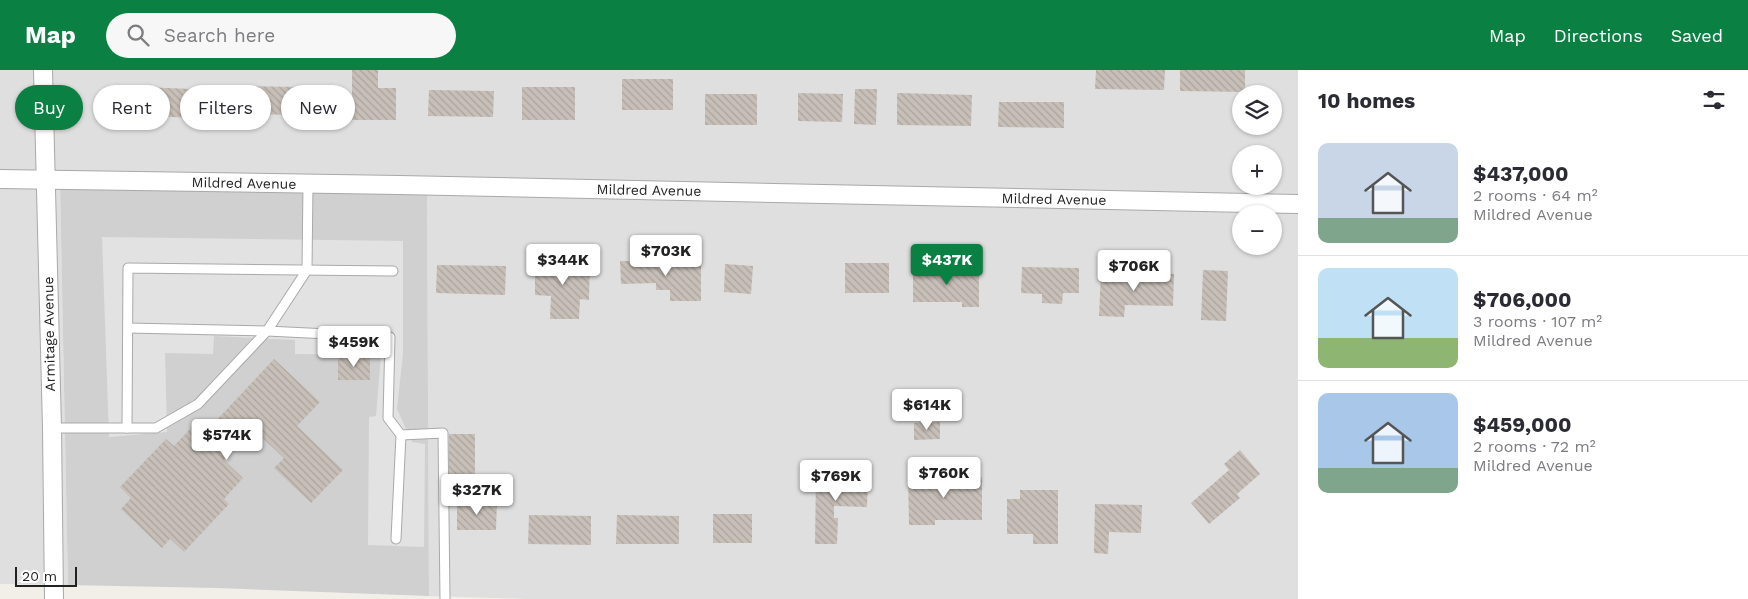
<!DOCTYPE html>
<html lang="en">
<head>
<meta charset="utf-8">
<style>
  :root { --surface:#fff; --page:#f7f7f7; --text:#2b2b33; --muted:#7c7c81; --line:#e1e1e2; --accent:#0b8043 }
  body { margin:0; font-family:"Work Sans",sans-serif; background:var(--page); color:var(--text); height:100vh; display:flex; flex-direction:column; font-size:19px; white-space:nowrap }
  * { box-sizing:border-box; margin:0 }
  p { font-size:16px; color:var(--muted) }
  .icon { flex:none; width:28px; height:28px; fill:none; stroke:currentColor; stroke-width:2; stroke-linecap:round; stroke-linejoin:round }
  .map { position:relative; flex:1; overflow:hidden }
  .panel { display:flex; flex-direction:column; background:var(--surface); width:450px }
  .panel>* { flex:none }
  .banner { position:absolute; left:15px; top:15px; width:475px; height:45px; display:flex; gap:10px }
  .buttons { position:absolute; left:1232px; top:15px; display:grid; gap:10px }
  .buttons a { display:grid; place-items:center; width:50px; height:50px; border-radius:50%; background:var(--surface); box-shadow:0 1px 4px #0004; font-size:25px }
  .scale { position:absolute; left:15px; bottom:12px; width:62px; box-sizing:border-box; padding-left:5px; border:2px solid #222; border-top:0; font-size:14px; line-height:18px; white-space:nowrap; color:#222; -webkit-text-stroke:4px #fff; paint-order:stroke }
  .price { position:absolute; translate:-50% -42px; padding:0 11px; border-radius:5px; background:#fff; color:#222; font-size:16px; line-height:32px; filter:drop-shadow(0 1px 2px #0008) }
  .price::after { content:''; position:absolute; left:50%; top:30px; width:15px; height:11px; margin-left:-8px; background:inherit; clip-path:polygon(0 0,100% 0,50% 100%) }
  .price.on { background:var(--accent); color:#fff }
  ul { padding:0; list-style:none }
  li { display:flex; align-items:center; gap:15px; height:125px; padding:0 20px }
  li+li { border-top:1px solid var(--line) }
  li span { display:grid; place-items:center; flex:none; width:140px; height:100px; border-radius:10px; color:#555 }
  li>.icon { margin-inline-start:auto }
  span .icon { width:60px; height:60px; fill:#fffc; stroke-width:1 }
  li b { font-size:21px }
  h2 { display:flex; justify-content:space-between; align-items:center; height:60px; padding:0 20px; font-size:21px }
  .tag { padding:0 18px; border-radius:22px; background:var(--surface); box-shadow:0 1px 4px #0004; font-size:18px; line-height:45px }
  .tag.on { background:var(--accent); color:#fff }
  header { display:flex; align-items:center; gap:30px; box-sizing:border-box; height:70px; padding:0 25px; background:var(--accent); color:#fff }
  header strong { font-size:24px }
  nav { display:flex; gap:28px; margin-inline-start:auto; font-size:18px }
  .search { width:350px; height:45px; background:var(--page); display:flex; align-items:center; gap:12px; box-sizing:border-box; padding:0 18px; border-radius:28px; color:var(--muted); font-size:19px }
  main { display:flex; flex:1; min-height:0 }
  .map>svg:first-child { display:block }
</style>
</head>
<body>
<header>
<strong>Map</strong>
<div class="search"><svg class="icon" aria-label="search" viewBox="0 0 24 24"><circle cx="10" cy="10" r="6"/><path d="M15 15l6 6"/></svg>Search here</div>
<nav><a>Map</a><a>Directions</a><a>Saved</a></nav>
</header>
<main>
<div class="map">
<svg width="1298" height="529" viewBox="0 0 1298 529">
  <defs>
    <pattern id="building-back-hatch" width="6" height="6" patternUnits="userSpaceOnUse" patternTransform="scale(1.25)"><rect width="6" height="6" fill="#c7bfb8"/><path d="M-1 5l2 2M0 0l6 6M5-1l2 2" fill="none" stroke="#aba49e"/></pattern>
  </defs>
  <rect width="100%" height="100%" fill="#f2efe9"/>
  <!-- residential -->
  <path fill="#e0dfdf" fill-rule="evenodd" d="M 0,0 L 1298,0 L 1298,529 L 530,529 L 429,526 L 427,124 L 60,116 L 68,515 L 0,514 ZM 1241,24 L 1274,24 L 1274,56 L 1241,56 ZM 1241,84 L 1274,84 L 1274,116 L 1241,116 ZM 1241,144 L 1274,144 L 1274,176 L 1241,176 Z"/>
  <!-- religious -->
  <polygon fill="#d0d0d0" points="60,115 427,124 429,526 217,518 68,515"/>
  <!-- parking -->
  <polygon fill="#e2e2e2" points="102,167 403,171 403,283 397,339 412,372 425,374 424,477 368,475 369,347 376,346 381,285 295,284 295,270 214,266 213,284 165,283 167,362 109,367"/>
  <!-- building -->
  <g fill="url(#building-back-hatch)">
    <polygon points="352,0 378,0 378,18 396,18 396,50 352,50"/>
    <polygon points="1096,0 1165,0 1164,20 1095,19"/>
    <polygon points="1180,0 1245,0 1245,22 1180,21"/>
    <rect x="622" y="9" width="51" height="31"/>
    <polygon points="113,16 194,19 193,48 112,44"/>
    <polygon points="229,16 300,17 300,45 228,44"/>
    <rect x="522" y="17" width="53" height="33"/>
    <polygon points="325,19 346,20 346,44 324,44"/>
    <polygon points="855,19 877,19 876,55 854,54"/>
    <polygon points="429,20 494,21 493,47 428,46"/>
    <polygon points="798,23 843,24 842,52 798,51"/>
    <polygon points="897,23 972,25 971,56 897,55"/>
    <rect x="705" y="24" width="52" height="31"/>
    <polygon points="999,32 1064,32 1064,58 998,57"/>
    <polygon points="701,190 701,231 670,231 670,220 656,220 656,213 621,214 620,191"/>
    <polygon points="535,191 590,191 589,230 580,229 579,249 550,249 551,226 535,225"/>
    <rect x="845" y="193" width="44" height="30"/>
    <polygon points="725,194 753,196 751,224 724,222"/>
    <polygon points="437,195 506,196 505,225 436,223"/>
    <polygon points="1022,197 1079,198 1079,223 1063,223 1062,234 1042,233 1042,224 1021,223"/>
    <polygon points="979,198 979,237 962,237 962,232 913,232 913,199"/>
    <polygon points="1203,200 1228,201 1226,251 1201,250"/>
    <polygon points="1101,202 1174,204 1173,236 1125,235 1124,247 1099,246"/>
    <rect x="338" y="287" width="32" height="23"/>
    <polygon points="274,289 320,332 297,356 343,400 311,433 274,398 284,388 253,359 224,390 243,408 224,429 229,434 184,482 170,469 162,478 121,439 131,428 120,417 166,369 174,376 192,357 212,377 222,366 211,356"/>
    <polygon points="940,352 940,369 914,370 914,353"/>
    <rect x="449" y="364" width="26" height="46"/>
    <polygon points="1240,380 1260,404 1237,424 1240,428 1209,454 1191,433 1229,400 1224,394"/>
    <polygon points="816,404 868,405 867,437 834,436 834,448 838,448 837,474 815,474"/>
    <polygon points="908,407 982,407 982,450 935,450 935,455 909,455"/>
    <polygon points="1020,420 1058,420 1058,474 1033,474 1033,464 1007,464 1007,429 1020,429"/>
    <polygon points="457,431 497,432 496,460 457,460"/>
    <polygon points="1095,434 1142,435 1141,463 1109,462 1108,484 1094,483"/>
    <rect x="713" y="444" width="39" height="29"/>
    <polygon points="529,445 591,446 591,475 528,474"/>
    <polygon points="617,445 679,446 679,474 616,474"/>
  </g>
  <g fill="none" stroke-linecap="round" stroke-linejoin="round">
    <!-- service casing -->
    <g stroke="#a9a9a9" stroke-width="11">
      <g id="service">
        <polyline points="128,258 267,261 390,267 388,348 401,365 396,469"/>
        <polyline points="52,358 156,358 198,334 267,261 307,200 308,114"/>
        <polyline points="127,358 128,198 393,201"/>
        <polyline points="401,365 443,363 445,529"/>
      </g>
    </g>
    <!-- minor casing -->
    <g stroke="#a9a9a9" stroke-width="20">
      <g id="minor">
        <polyline points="43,0 52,358 54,529"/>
        <polyline points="0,109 399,115 1298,134"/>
      </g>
    </g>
    <!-- service -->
    <use href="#service" stroke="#fff" stroke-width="9"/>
    <!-- minor -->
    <use href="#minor" stroke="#fff" stroke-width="18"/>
  </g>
  <g text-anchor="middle" stroke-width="4" stroke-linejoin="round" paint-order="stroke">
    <!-- street labels -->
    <g font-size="14" fill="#222" stroke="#fff">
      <text transform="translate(244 113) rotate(1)" y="5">Mildred Avenue</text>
      <text transform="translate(649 120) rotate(1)" y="5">Mildred Avenue</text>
      <text transform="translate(1054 129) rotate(1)" y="5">Mildred Avenue</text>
      <text transform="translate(49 264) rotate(-91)" y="5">Armitage Avenue</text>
    </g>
  </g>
</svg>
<div class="buttons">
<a><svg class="icon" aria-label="layers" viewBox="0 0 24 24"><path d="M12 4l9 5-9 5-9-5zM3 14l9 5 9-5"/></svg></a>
<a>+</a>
<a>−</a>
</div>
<div class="scale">20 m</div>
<b class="price" style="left:666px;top:207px">$703K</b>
<b class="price" style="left:563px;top:216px">$344K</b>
<b class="price on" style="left:947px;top:216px">$437K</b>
<b class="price" style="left:1134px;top:222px">$706K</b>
<b class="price" style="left:354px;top:298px">$459K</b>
<b class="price" style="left:927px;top:361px">$614K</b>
<b class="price" style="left:227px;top:391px">$574K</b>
<b class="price" style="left:944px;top:429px">$760K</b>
<b class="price" style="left:836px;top:432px">$769K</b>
<b class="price" style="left:477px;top:446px">$327K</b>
<div class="banner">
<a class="tag on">Buy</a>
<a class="tag">Rent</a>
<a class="tag">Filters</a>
<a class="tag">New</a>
</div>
</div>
<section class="panel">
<h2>10 homes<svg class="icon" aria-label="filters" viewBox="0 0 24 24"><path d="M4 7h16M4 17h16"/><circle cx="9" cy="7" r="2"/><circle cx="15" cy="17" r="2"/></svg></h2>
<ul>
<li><span style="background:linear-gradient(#c9d6e8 75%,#7fa58c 0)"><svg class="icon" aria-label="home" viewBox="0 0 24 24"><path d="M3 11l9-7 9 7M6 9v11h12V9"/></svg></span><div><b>$437,000</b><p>2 rooms · 64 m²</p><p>Mildred Avenue</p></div></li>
<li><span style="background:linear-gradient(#bfe0f5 70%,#8fb573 0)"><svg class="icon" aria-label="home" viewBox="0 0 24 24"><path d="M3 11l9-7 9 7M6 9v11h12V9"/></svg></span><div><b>$706,000</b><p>3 rooms · 107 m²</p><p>Mildred Avenue</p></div></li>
<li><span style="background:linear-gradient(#a9c7e8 75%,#7fa58c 0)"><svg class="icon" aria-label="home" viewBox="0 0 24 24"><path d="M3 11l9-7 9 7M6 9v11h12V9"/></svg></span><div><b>$459,000</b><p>2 rooms · 72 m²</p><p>Mildred Avenue</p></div></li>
</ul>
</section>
</main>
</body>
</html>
